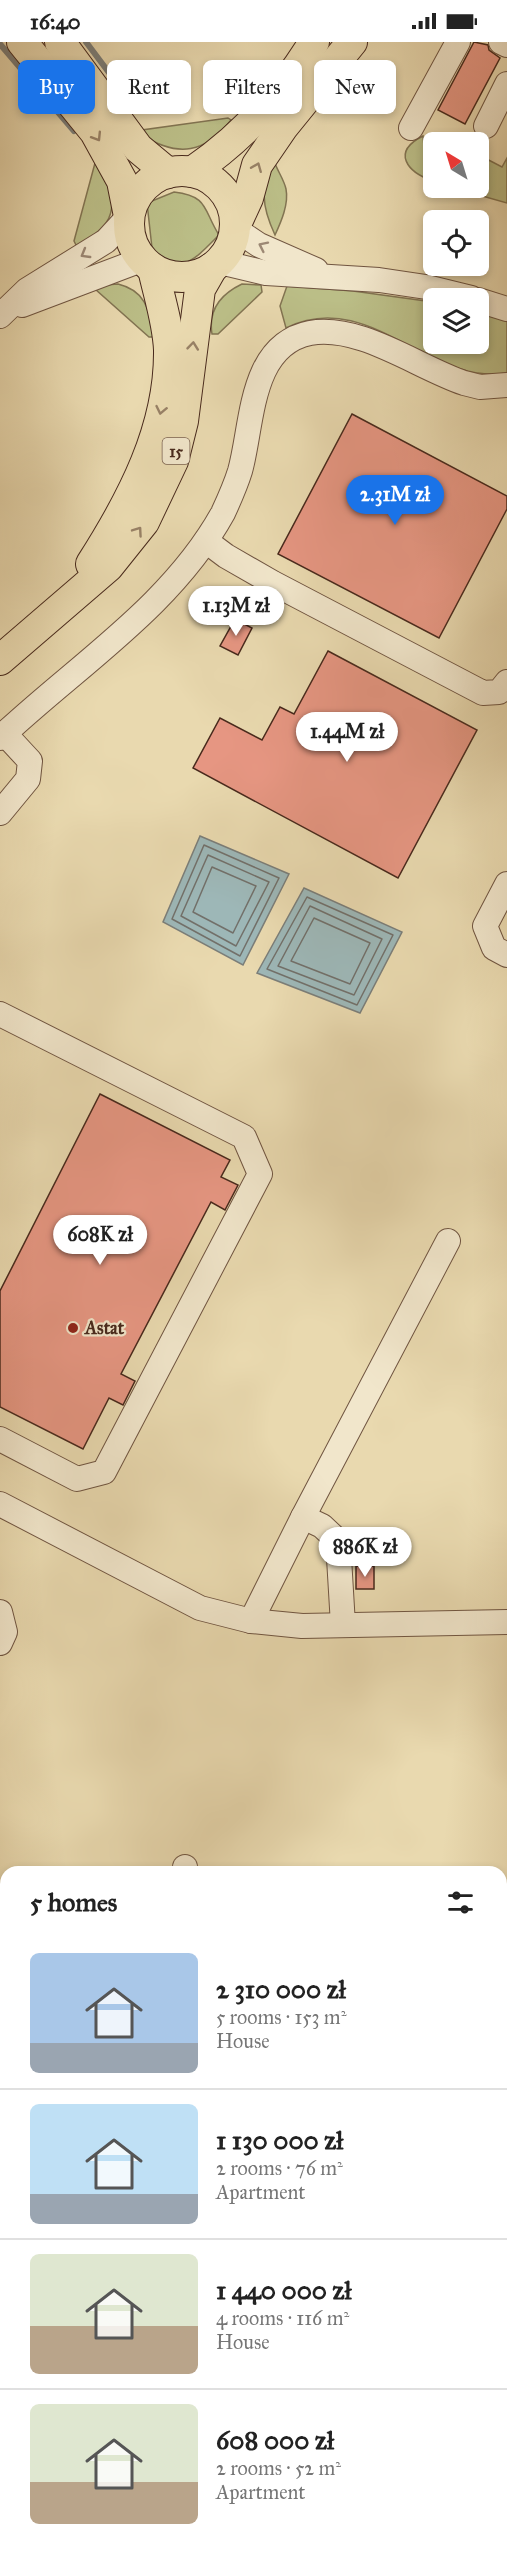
<!DOCTYPE html>
<html lang="en">
<head>
<meta charset="utf-8">
<style>
  :root { --surface:#fff; --page:#f6f6f6; --text:#222; --muted:#767676; --line:#e0e0e0; --accent:#1a73e8 }
  body { margin:0; font-family:"IM FELL Great Primer",serif; background:var(--page); color:var(--text); height:100vh; display:flex; flex-direction:column; font-size:22px; white-space:nowrap }
  * { box-sizing:border-box; margin:0 }
  p { font-size:20px; color:var(--muted) }
  .icon { flex:none; width:33px; height:33px; fill:none; stroke:currentColor; stroke-width:2; stroke-linecap:round; stroke-linejoin:round }
  .map { position:relative; flex:1; overflow:hidden }
  .sheet { position:absolute; left:0px; top:1824px; width:507px; height:686px; display:flex; flex-direction:column; background:var(--surface); border-radius:18px 18px 0 0; box-shadow:0 3px 9px #0003 }
  .sheet>* { flex:none }
  .banner { position:absolute; left:18px; top:18px; width:471px; height:54px; display:flex; gap:12px }
  .needle { width:39px; rotate:322deg }
  .tools { position:absolute; left:423px; top:90px; display:grid; gap:12px }
  .tools a { display:grid; place-items:center; width:66px; height:66px; border-radius:9px; background:var(--surface); box-shadow:0 3px 9px #0003; font-size:30px }
  .price { position:absolute; translate:-50% -51px; padding:0 14px; border-radius:21px; background:#fff; color:#222; font-size:20px; line-height:39px; filter:drop-shadow(0 2px 3px #0008) }
  .price::after { content:''; position:absolute; left:50%; top:36px; width:18px; height:14px; margin-left:-9px; background:inherit; clip-path:polygon(0 0,100% 0,50% 100%) }
  .price.on { background:var(--accent); color:#fff }
  ul { padding:0; list-style:none }
  li { display:flex; align-items:center; gap:18px; height:150px; padding:0 30px }
  li+li { border-top:2px solid var(--line) }
  li span { display:grid; place-items:center; flex:none; width:168px; height:120px; border-radius:9px; color:#555 }
  li>.icon { margin-inline-start:auto }
  span .icon { width:72px; height:72px; fill:#fffc; stroke-width:1 }
  li b { font-size:26px }
  h2 { display:flex; justify-content:space-between; align-items:center; height:72px; padding:0 30px; font-size:26px }
  .tag { padding:0 21px; border-radius:9px; background:var(--surface); box-shadow:0 3px 9px #0003; font-size:21px; line-height:54px }
  .tag.on { background:var(--accent); color:#fff }
  .status { display:flex; justify-content:space-between; align-items:center; height:42px; padding:0 30px; background:var(--surface); direction:ltr }
  .status svg { height:16px; fill:currentColor }
  .map>svg:first-child { display:block }
</style>
</head>
<body>
<div class="status"><b>16:40</b><svg viewBox="0 0 49 12"><path d="M0 12V9h3v3zM5 12V6h3v6zM10 12V3h3v9zM15 12V0h3v12zM26 1h20v11H26zM47 4h2v5h-2z"/></svg></div>
<div class="map">
<svg width="507" height="2509" viewBox="0 0 507 2509">
  <rect width="100%" height="100%" fill="#e9d9af"/>
  <filter id="stains"><feTurbulence type="fractalNoise" baseFrequency=".00333" numOctaves="4"/><feColorMatrix values="0 0 0 0 .2 0 0 0 0 .09 0 0 0 0 .02 0 0 0 .5 -.17"/></filter>
  <radialGradient id="worn" r=".72"><stop offset=".6" stop-color="#630" stop-opacity="0"/><stop offset="1" stop-color="#630" stop-opacity=".3"/></radialGradient>
  <!-- green -->
  <g fill="#bbbe87" stroke="#827452" stroke-width="1.5">
    <path d="M 228,76 L 231,78 C 206,111 178,116 142,93 L 142,88 Z"/>
    <path d="M 423,94 L 425,115 L 433,115 L 433,139 C 407,130 391,110 423,94 Z"/>
    <polygon points="479,113 502,125 507,116 507,161 454,146 478,146"/>
    <path d="M 273,116 C 276,127 284,137 286,147 C 289,162 281,180 275,193 C 260,160 262,150 273,116 Z"/>
    <path d="M 97,120 C 110,145 123,171 96,191 C 89,197 84,202 76,203 L 74,199 L 95,121 Z"/>
    <path d="M 174,150 C 209,154 203,168 219,193 C 197,215 179,238 152,206 L 147,161 Z"/>
    <path d="M 118,242 C 147,249 149,269 154,295 L 149,295 L 95,247 L 105,243 Z"/>
    <path d="M 242,242 L 261,243 L 262,250 L 218,292 L 212,292 C 208,268 221,252 242,242 Z"/>
    <path d="M 287,244 L 353,249 L 433,260 L 434,302 L 478,302 L 479,270 L 507,278 L 507,331 C 429,344 369,245 286,286 L 280,264 Z"/>
  </g>
  <!-- water -->
  <g fill="#9db7b7" stroke="#7b7e79" stroke-width="1.5">
    <polygon points="200,794 289,832 243,923 163,880"/>
    <polygon points="304,846 402,890 360,971 257,931"/>
  </g>
  <g fill="none" stroke-linecap="round" stroke-linejoin="round">
    <!-- shore -->
    <g stroke="#72706a" stroke-width="1.5">
      <polygon points="204,803 279,836 240,914 172,877"/>
      <polygon points="208,813 269,840 236,904 181,874"/>
      <polygon points="212,825 256,844 233,891 193,870"/>
      <polygon points="307,855 393,893 357,963 267,927"/>
      <polygon points="310,864 382,897 354,953 278,924"/>
      <polygon points="314,876 370,901 350,942 291,919"/>
    </g>
    <!-- stream -->
    <g stroke="#7b7e79" stroke-width="6">
      <polyline points="86,0 125,52"/>
      <polyline points="0,2 74,89"/>
    </g>
  </g>
  <!-- building -->
  <g fill="#e69682" stroke="#48291c" stroke-width="1.5">
    <polygon points="474,0 488,3 489,8 500,16 465,82 438,68"/>
    <polygon points="352,372 507,454 507,467 439,596 278,512"/>
    <polygon points="235,577 252,586 238,613 220,604"/>
    <polygon points="328,609 477,688 398,836 193,726 220,676 262,698 280,665 294,672"/>
    <polygon points="100,1052 230,1118 221,1135 238,1143 225,1168 211,1160 121,1332 135,1339 123,1363 109,1356 83,1407 0,1365 0,1249"/>
    <rect x="356" y="1524" width="18" height="23"/>
  </g>
  <g fill="none" stroke-linecap="round" stroke-linejoin="round">
    <!-- minor casing -->
    <g stroke="#705541" stroke-width="26">
      <g id="minor">
        <polyline points="501,0 507,3"/>
        <polyline points="486,84 507,42"/>
        <polyline points="411,86 458,0"/>
        <polyline points="235,187 259,203 316,228"/>
        <polyline points="220,220 266,231 379,238 426,245 471,256"/>
        <polyline points="478,258 507,267"/>
        <polyline points="22,263 141,218"/>
        <polyline points="0,274 27,248 106,199 129,174"/>
        <polyline points="206,499 226,514 273,541 483,651 499,650 507,640"/>
        <path d="M 0,696 C 76,624 171,565 223,471 C 229,458 236,442 240,429 C 253,383 249,303 310,291 C 360,282 417,325 464,341 L 480,345 L 507,343"/>
        <polyline points="0,771 28,737 30,719 5,692"/>
        <polyline points="507,842 485,884 494,906 507,913"/>
        <polyline points="0,972 244,1095 260,1132 104,1430 77,1437 0,1397"/>
        <polyline points="0,1462 200,1566 251,1579 302,1584 507,1580"/>
        <polyline points="303,1475 322,1484 338,1499 343,1583"/>
        <polyline points="0,1570 5,1590 0,1601"/>
        <polyline points="251,1579 303,1475 448,1199"/>
        <polyline points="185,1825 185,1830"/>
        <polyline points="501,1956 507,1956"/>
        <polyline points="501,2032 507,2028"/>
        <polyline points="0,2060 6,2060"/>
      </g>
    </g>
    <!-- major casing -->
    <g stroke="#48291c" stroke-width="32">
      <g id="major">
        <polyline points="22,0 95,90 122,139 129,174"/>
        <polyline points="60,0 138,106 168,131"/>
        <circle cx="182" cy="182" r="53"/>
        <path d="M 192,130 C 242,96 283,51 314,0"/>
        <polyline points="237,180 248,156 257,123 283,85 352,0"/>
        <path d="M 91,522 C 132,458 170,386 169,308 C 168,281 159,254 153,227"/>
        <polyline points="0,618 108,525 144,480 173,419 183,379 200,247 212,226"/>
      </g>
    </g>
    <!-- minor -->
    <use href="#minor" stroke="#f1e6cb" stroke-width="24"/>
    <!-- major -->
    <use href="#major" stroke="#e9d9af" stroke-width="30"/>
  </g>
  <!-- one-way arrows -->
  <defs><path id="oneway-chevron" d="M-2-3.5L2.5 0L-2 3.5" fill="none" stroke-width="1.6" stroke-linecap="round" stroke-linejoin="round" transform="scale(1.5)"/></defs>
  <g stroke="#988166">
    <use href="#oneway-chevron" transform="translate(97 95) rotate(58)"/>
    <use href="#oneway-chevron" transform="translate(257 125) rotate(-68)"/>
    <use href="#oneway-chevron" transform="translate(193 304) rotate(-84)"/>
    <use href="#oneway-chevron" transform="translate(161 368) rotate(102)"/>
    <use href="#oneway-chevron" transform="translate(138 489) rotate(-55)"/>
  </g>
  <g stroke="#9c8874">
    <use href="#oneway-chevron" transform="translate(263 204) rotate(-154)"/>
    <use href="#oneway-chevron" transform="translate(85 212) rotate(150)"/>
  </g>
  <!-- markers -->
  <circle fill="#8f2418" stroke="#f1e6cb" stroke-width="2" cx="73" cy="1286" r="6"/>
  <g text-anchor="middle" stroke-width="4.5" stroke-linejoin="round" paint-order="stroke">
    <!-- shield labels -->
    <rect fill="#f1e6cb" stroke="#7b6250" stroke-width="1.5" x="162.5" y="396" width="27" height="26" rx="4.5"/>
    <g font-size="16" font-weight="bold" fill="#48291c">
      <text x="176" y="415">15</text>
    </g>
    <!-- poi labels -->
    <g font-size="18" font-weight="bold" fill="#48291c" stroke="#f1e6cb" text-anchor="start">
      <text x="85" y="1292">Astat</text>
    </g>
  </g>
  <rect width="100%" height="100%" filter="url(#stains)"/>
  <rect width="100%" height="100%" fill="url(#worn)"/>
</svg>
<div class="tools">
<a><svg class="needle" viewBox="-14 -14 28 28"><path d="M0-13l5 13h-10z" fill="#e53935"/><path d="M0 13l5-13h-10z" fill="#767676"/></svg></a>
<a><svg class="icon" aria-label="locate" viewBox="0 0 24 24"><circle cx="12" cy="12" r="6"/><path d="M12 2v4M12 18v4M2 12h4M18 12h4"/></svg></a>
<a><svg class="icon" aria-label="layers" viewBox="0 0 24 24"><path d="M12 4l9 5-9 5-9-5zM3 14l9 5 9-5"/></svg></a>
</div>
<b class="price on" style="left:395px;top:484px">2.31M zł</b>
<b class="price" style="left:236px;top:595px">1.13M zł</b>
<b class="price" style="left:347px;top:721px">1.44M zł</b>
<b class="price" style="left:100px;top:1224px">608K zł</b>
<b class="price" style="left:365px;top:1536px">886K zł</b>
<div class="banner">
<a class="tag on">Buy</a>
<a class="tag">Rent</a>
<a class="tag">Filters</a>
<a class="tag">New</a>
</div>
<section class="sheet">
<h2>5 homes<svg class="icon" aria-label="filters" viewBox="0 0 24 24"><path d="M4 7h16M4 17h16"/><circle cx="9" cy="7" r="2"/><circle cx="15" cy="17" r="2"/></svg></h2>
<ul>
<li><span style="background:linear-gradient(#a9c7e8 75%,#9aa5b1 0)"><svg class="icon" aria-label="home" viewBox="0 0 24 24"><path d="M3 11l9-7 9 7M6 9v11h12V9"/></svg></span><div><b>2 310 000 zł</b><p>5 rooms · 153 m²</p><p>House</p></div></li>
<li><span style="background:linear-gradient(#bfe0f5 75%,#9aa5b1 0)"><svg class="icon" aria-label="home" viewBox="0 0 24 24"><path d="M3 11l9-7 9 7M6 9v11h12V9"/></svg></span><div><b>1 130 000 zł</b><p>2 rooms · 76 m²</p><p>Apartment</p></div></li>
<li><span style="background:linear-gradient(#dfe7d0 60%,#b9a48a 0)"><svg class="icon" aria-label="home" viewBox="0 0 24 24"><path d="M3 11l9-7 9 7M6 9v11h12V9"/></svg></span><div><b>1 440 000 zł</b><p>4 rooms · 116 m²</p><p>House</p></div></li>
<li><span style="background:linear-gradient(#dfe7d0 65%,#b9a48a 0)"><svg class="icon" aria-label="home" viewBox="0 0 24 24"><path d="M3 11l9-7 9 7M6 9v11h12V9"/></svg></span><div><b>608 000 zł</b><p>2 rooms · 52 m²</p><p>Apartment</p></div></li>
</ul>
</section>
</div>
</body>
</html>
